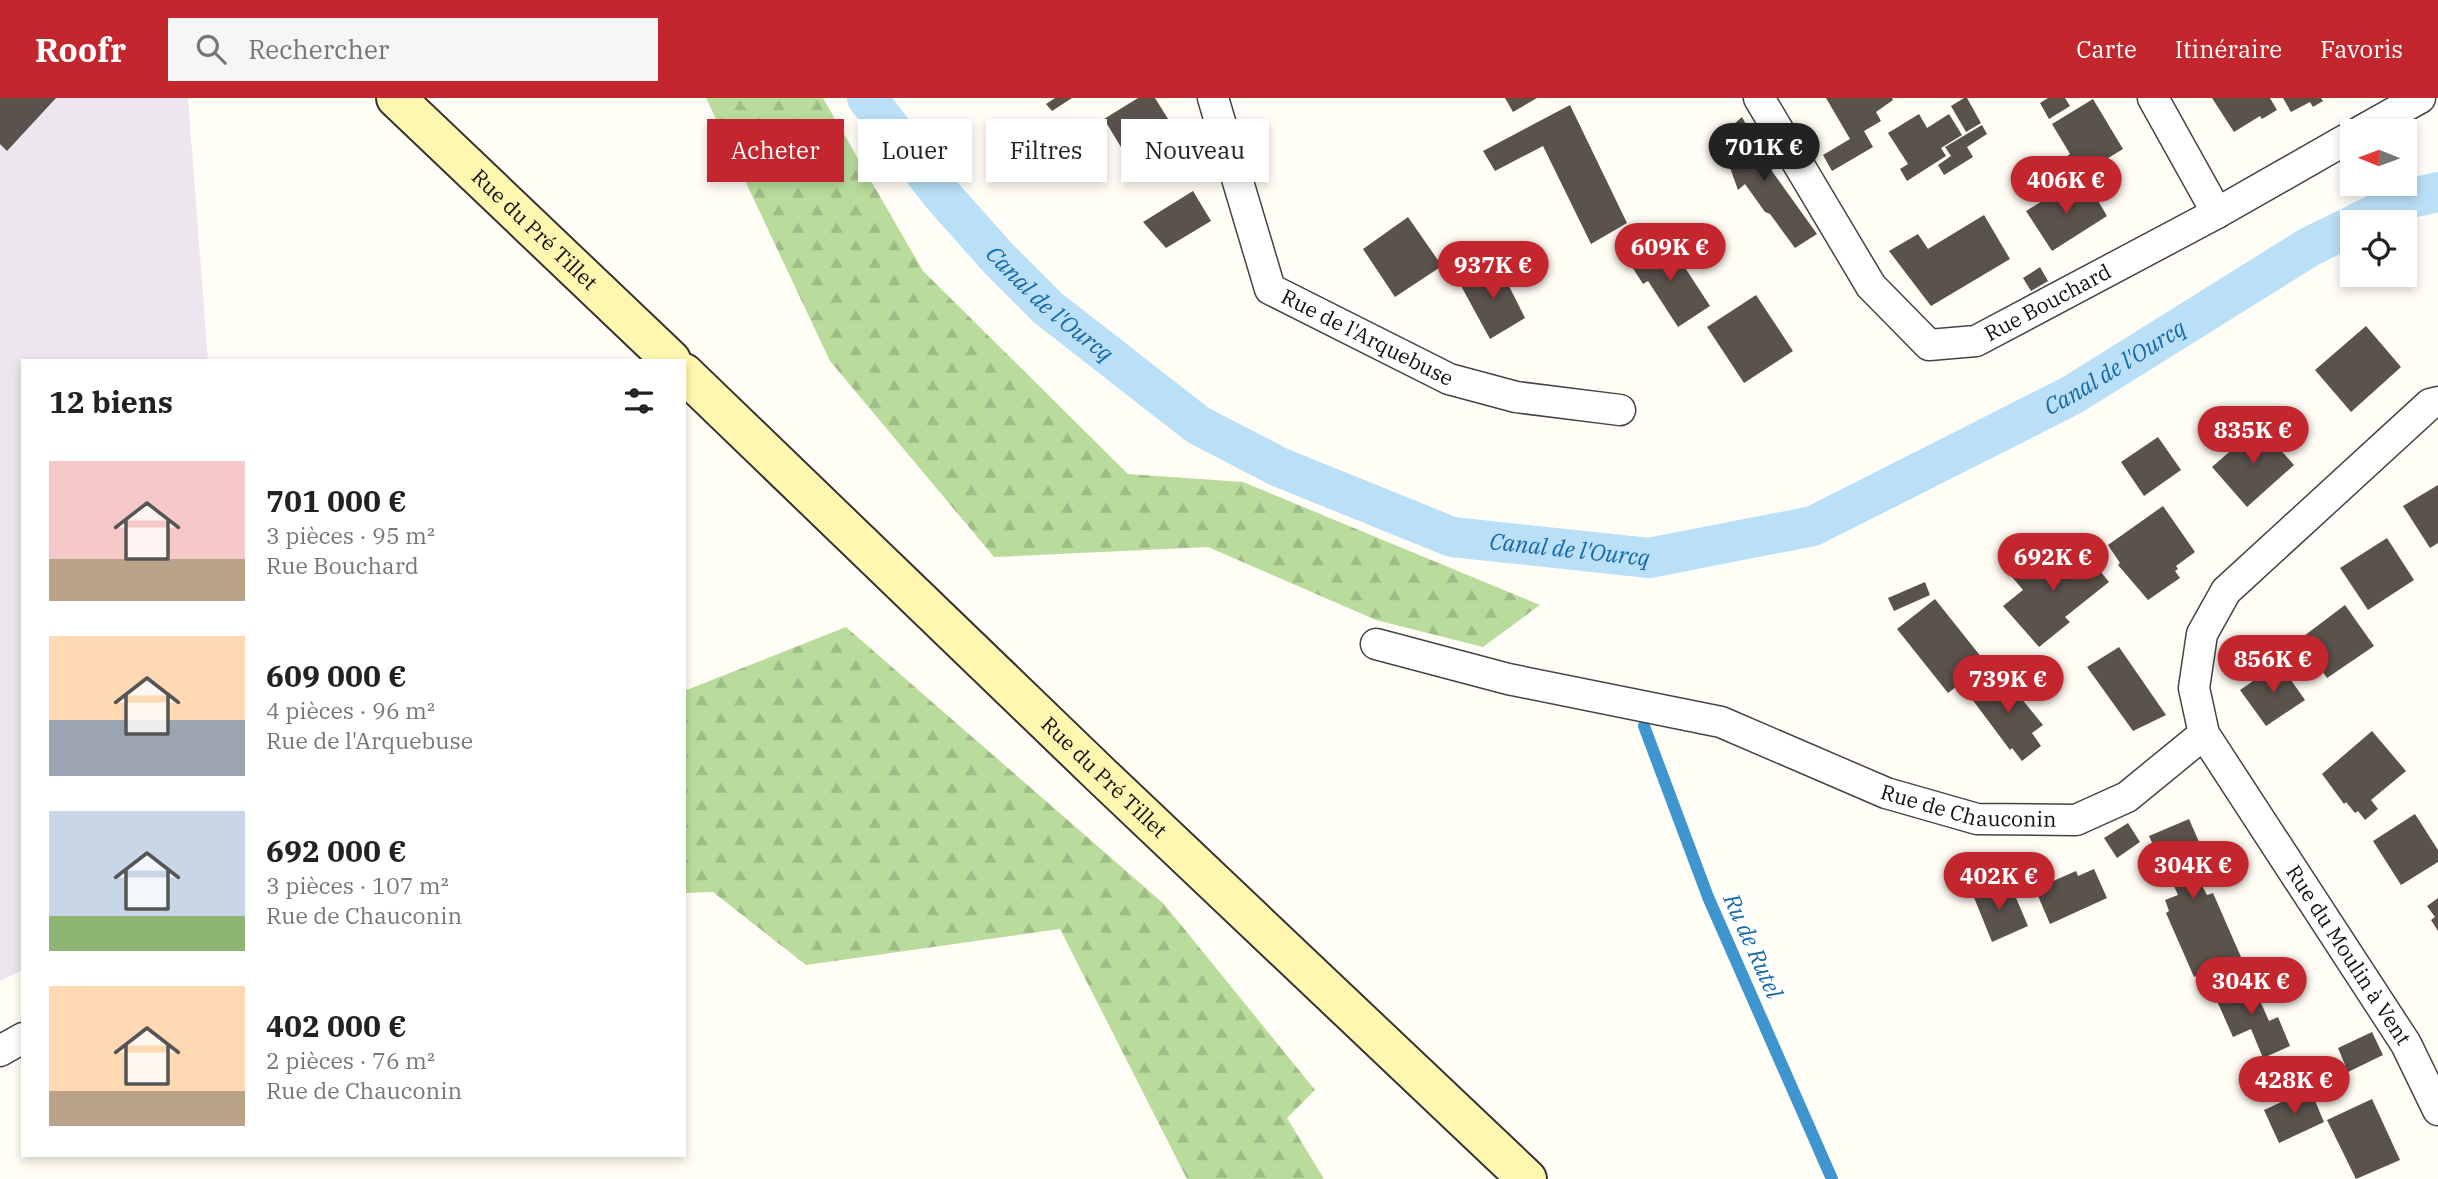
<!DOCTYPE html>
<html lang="fr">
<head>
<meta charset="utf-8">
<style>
  :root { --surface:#fff; --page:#f6f6f6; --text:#222; --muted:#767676; --accent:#c4262e }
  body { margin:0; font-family:"IBM Plex Serif",serif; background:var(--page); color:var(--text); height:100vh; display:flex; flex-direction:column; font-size:26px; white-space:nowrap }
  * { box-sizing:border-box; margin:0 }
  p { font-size:23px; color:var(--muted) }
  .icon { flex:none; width:38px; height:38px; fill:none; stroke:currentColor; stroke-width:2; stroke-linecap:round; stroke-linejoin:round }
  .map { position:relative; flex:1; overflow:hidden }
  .sheet { position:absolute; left:21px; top:261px; width:665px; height:798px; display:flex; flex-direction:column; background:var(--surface); border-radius:0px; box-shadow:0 4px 10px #0003 }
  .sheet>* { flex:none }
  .top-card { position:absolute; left:707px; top:21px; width:665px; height:63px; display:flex; gap:14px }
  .needle { width:46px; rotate:271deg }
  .controls { position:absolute; left:2340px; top:21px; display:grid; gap:14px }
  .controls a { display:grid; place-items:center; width:77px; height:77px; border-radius:0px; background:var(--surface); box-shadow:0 4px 10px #0003; font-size:35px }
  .price { position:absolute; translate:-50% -60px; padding:0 16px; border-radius:24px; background:var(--accent); color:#fff; font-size:23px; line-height:46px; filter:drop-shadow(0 2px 4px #0008) }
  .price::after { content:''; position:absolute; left:50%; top:42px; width:21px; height:16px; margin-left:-10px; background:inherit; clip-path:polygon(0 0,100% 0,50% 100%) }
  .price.selected { background:#222; color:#fff }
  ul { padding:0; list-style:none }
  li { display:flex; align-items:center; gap:21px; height:175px; padding:0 28px }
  li span { display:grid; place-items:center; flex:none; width:196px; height:140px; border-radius:0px; color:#555 }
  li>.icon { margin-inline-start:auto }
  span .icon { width:84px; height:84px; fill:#fffc; stroke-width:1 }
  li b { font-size:30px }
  h2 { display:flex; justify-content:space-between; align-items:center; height:84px; padding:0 28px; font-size:30px }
  .chip { padding:0 24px; border-radius:0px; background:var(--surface); box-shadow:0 4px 10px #0003; font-size:24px; line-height:63px }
  .chip.selected { background:var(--accent); color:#fff }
  header { display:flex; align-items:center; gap:42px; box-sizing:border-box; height:98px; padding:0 35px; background:var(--accent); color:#fff }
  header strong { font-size:33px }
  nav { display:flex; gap:38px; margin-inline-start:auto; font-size:24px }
  .search { width:490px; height:63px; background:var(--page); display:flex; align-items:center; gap:18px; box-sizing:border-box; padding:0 24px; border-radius:0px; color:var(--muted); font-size:26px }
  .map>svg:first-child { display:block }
</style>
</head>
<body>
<header>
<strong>Roofr</strong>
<div class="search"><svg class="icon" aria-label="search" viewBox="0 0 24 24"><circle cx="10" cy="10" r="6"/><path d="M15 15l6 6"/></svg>Rechercher</div>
<nav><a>Carte</a><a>Itinéraire</a><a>Favoris</a></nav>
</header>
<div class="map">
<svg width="2438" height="1081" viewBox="0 0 2438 1081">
  <defs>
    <pattern id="forest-firs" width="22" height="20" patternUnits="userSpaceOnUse" patternTransform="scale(1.75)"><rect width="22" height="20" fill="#b9dc9c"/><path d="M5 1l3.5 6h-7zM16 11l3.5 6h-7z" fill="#9ebc85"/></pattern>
  </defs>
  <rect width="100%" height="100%" fill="#fffdf5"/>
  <!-- industrial -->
  <polygon fill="#eee6ef" points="0,0 188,0 208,262 23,262 23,872 0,883"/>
  <!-- forest -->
  <g fill="url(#forest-firs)">
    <polygon points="706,0 823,0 923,173 1128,376 1243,384 1540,507 1483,549 1376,522 1208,449 994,459 830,263"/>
    <polygon points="846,529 1164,806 1315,992 1287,1020 1324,1081 1187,1081 1060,831 806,867 713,794 684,795 684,593"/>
  </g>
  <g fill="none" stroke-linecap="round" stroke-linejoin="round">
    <!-- stream -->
    <polyline stroke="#3f96cf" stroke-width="12" points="1644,628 1708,799 1832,1081"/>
    <!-- canal -->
    <g stroke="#b9e0f7" stroke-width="40">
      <path id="s1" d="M 867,0 L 942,97 L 999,161 L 1048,210 L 1198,327 L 1279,369 L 1452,439 L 1649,460 L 1813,428 L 2072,297 L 2309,149 L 2352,128"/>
      <polyline points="2359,124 2406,101 2438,94"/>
    </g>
  </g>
  <!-- building -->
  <g fill="#5a524d">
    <polygon points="0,0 56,0 7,53 0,46"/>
    <polygon points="1055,0 1072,0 1052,13 1046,6"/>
    <polygon points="1138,0 1155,0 1183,45 1136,74 1104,21"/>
    <polygon points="1505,0 1537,0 1513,14"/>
    <polygon points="1826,0 1892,0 1893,2 1876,14 1881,23 1864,33 1873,49 1832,73 1823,57 1850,41"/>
    <polygon points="1964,0 1967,0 1981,25 1966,34 1951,8"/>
    <polygon points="2048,0 2065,0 2070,8 2049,21 2040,5"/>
    <polygon points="2212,0 2270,0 2277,12 2262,21 2260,18 2234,34"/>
    <polygon points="2283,0 2321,0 2323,3 2313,9 2310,4 2291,14"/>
    <polygon points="2093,1 2123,51 2082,76 2078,70 2069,75 2062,62 2070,56 2052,26"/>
    <polygon points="1570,7 1627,125 1591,146 1543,48 1495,73 1483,53"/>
    <polygon points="1919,16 1927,30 1949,16 1962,37 1941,50 1946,58 1907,83 1900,71 1908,66 1888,35"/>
    <polygon points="1742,19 1767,66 1817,136 1795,150 1770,116 1765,114 1745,86 1738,92 1719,39"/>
    <polygon points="1982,27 1987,36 1967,49 1973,59 1944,77 1938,67 1951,58 1945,49"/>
    <polygon points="2070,86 2078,100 2091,91 2107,118 2052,153 2026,113"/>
    <polygon points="1193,93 1211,123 1166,150 1143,124"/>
    <polygon points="1984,117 2010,161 1931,208 1889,153 1918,136 1928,151"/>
    <polygon points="1408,119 1442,168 1395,199 1363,151"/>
    <polygon points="1663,142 1677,164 1680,162 1710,208 1678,229 1648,183 1643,186 1629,164"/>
    <polygon points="1497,164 1525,220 1490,241 1460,186 1467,181 1469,184"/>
    <polygon points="2040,169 2048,183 2031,193 2023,180"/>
    <polygon points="1756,197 1793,253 1744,285 1707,229"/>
    <polygon points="2366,228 2401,269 2351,314 2315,272"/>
    <polygon points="2259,328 2294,367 2247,409 2212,369"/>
    <polygon points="2158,339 2181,372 2144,398 2121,364"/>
    <polygon points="2438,387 2438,445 2430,450 2403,408"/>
    <polygon points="2163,408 2195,454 2176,468 2178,471 2175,473 2180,480 2148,502 2118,467 2120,465 2108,447"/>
    <polygon points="2387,440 2414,482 2368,512 2340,470"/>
    <polygon points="2079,447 2109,484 2065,519 2070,524 2039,549 2003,508 2023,492 2012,479 2038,458 2046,458 2053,467"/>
    <polygon points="1925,484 1930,497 1894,513 1888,500"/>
    <polygon points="1935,501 1986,565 1982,568 1987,575 1969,590 1964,583 1948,595 1897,531"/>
    <polygon points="2345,507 2374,548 2327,580 2300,541"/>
    <polygon points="2119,549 2166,617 2133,633 2087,569"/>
    <polygon points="2279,565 2305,602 2266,628 2240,592"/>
    <polygon points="1999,573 2043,627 2032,635 2041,648 2022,663 2012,650 2010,652 1969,597"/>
    <polygon points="2372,633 2406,673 2371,702 2378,711 2365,722 2358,713 2355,715 2346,704 2344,706 2322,676"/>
    <polygon points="2415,716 2438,752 2438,764 2401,787 2373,743"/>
    <polygon points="2189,721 2210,769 2192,777 2197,788 2201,786 2207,797 2213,795 2241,859 2194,879 2166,815 2169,813 2165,802 2178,797 2173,786 2171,787 2149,738"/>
    <polygon points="2128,725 2140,744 2117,760 2104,740"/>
    <polygon points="2094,771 2107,800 2050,826 2035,791 2076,773 2078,778"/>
    <polygon points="1986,786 1991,797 2011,788 2028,828 1992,844 1971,792"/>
    <polygon points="2438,800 2438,833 2431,822 2435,819 2427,808"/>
    <polygon points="2249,878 2269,923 2278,919 2290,948 2263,960 2251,931 2233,939 2213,894"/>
    <polygon points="2372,934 2383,957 2348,974 2338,950"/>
    <polygon points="2310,991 2324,1024 2279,1045 2264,1012"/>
    <polygon points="2372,1001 2400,1062 2356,1081 2327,1022"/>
  </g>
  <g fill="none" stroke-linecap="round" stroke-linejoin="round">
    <!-- street casing -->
    <g stroke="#444" stroke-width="33">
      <g id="street">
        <path id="s2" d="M 1213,0 L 1270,191 L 1449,281 L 1516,299 L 1620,312"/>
        <path id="s3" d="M 1759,0 L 1871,188 L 1929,247 L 1976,243 L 2217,115 L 2352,38"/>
        <polyline points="2153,0 2217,115"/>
        <polyline points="2361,33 2420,0"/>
        <path id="s4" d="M 2438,304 L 2430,306 L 2226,493 L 2202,536 L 2194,590 L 2204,636 L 2406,946 L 2438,1012"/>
        <path id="s5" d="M 1376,546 L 1508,581 L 1721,624 L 1886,695 L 1977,721 L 2076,722 L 2127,699 L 2204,636"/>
        <polyline points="0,953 23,940"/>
      </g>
    </g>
    <!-- secondary casing -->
    <g stroke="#333" stroke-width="42">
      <g id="secondary">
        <path id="s6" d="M 396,0 L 671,262"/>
        <path id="s7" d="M 684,275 L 1103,679 L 1527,1081"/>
      </g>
    </g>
    <!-- street -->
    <use href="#street" stroke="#fff" stroke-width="30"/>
    <!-- secondary -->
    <use href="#secondary" stroke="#fff6b0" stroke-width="38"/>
  </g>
  <g text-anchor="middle" stroke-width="7" stroke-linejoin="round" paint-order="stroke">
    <!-- street labels -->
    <g font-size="21" fill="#111" stroke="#fff">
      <text dy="7" stroke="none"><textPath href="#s6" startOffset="191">Rue du Pré Tillet</textPath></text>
      <text dy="7" stroke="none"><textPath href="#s3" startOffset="430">Rue Bouchard</textPath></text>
      <text dy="7" stroke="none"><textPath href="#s2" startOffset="308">Rue de l'Arquebuse</textPath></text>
      <text dy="7" stroke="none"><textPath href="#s7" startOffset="583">Rue du Pré Tillet</textPath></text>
      <text dy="7" stroke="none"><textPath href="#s5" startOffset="618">Rue de Chauconin</textPath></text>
      <text dy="7" stroke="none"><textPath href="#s4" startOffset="700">Rue du Moulin à Vent</textPath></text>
    </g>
    <!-- water labels -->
    <g font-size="23" font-style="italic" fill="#1768a6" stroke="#fff">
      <text dy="8" stroke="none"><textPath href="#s1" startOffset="276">Canal de l'Ourcq</textPath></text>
      <text dy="8" stroke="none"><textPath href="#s1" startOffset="1452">Canal de l'Ourcq</textPath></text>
      <text dy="8" stroke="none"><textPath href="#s1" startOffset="864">Canal de l'Ourcq</textPath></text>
      <text transform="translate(1753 848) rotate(66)" y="8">Ru de Rutel</text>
    </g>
  </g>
</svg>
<div class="controls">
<a><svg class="needle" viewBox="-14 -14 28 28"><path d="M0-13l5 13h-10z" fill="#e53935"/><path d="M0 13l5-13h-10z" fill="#767676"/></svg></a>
<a><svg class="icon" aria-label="locate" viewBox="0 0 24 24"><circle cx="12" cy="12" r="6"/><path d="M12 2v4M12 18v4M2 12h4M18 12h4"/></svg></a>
</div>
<b class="price selected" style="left:1764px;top:85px">701K €</b>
<b class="price" style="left:2066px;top:118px">406K €</b>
<b class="price" style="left:1670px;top:185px">609K €</b>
<b class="price" style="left:1493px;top:203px">937K €</b>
<b class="price" style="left:2253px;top:368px">835K €</b>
<b class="price" style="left:2053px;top:495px">692K €</b>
<b class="price" style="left:2273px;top:597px">856K €</b>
<b class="price" style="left:2008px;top:617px">739K €</b>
<b class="price" style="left:2193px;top:803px">304K €</b>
<b class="price" style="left:1999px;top:814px">402K €</b>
<b class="price" style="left:2251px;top:919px">304K €</b>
<b class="price" style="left:2294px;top:1018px">428K €</b>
<div class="top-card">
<a class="chip selected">Acheter</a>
<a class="chip">Louer</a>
<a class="chip">Filtres</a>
<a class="chip">Nouveau</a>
</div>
<section class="sheet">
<h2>12 biens<svg class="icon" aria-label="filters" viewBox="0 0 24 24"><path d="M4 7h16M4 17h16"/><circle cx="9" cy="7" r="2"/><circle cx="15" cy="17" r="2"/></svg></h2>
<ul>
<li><span style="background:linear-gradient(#f6c9c9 70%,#b9a48a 0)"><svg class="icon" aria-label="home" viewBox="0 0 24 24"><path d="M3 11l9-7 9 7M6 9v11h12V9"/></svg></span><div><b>701 000 €</b><p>3 pièces · 95 m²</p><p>Rue Bouchard</p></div></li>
<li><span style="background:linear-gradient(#ffd9b3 60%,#9aa5b1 0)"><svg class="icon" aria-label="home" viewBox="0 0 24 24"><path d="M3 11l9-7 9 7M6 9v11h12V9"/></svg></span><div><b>609 000 €</b><p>4 pièces · 96 m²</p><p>Rue de l'Arquebuse</p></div></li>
<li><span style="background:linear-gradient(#c9d6e8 75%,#8fb573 0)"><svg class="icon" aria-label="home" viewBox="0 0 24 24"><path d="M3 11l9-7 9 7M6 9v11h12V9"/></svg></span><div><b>692 000 €</b><p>3 pièces · 107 m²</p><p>Rue de Chauconin</p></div></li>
<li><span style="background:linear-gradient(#ffd9b3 75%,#b9a48a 0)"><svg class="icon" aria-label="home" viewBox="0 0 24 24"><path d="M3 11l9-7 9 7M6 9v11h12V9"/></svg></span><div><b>402 000 €</b><p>2 pièces · 76 m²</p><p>Rue de Chauconin</p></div></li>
</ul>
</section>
</div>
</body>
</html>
